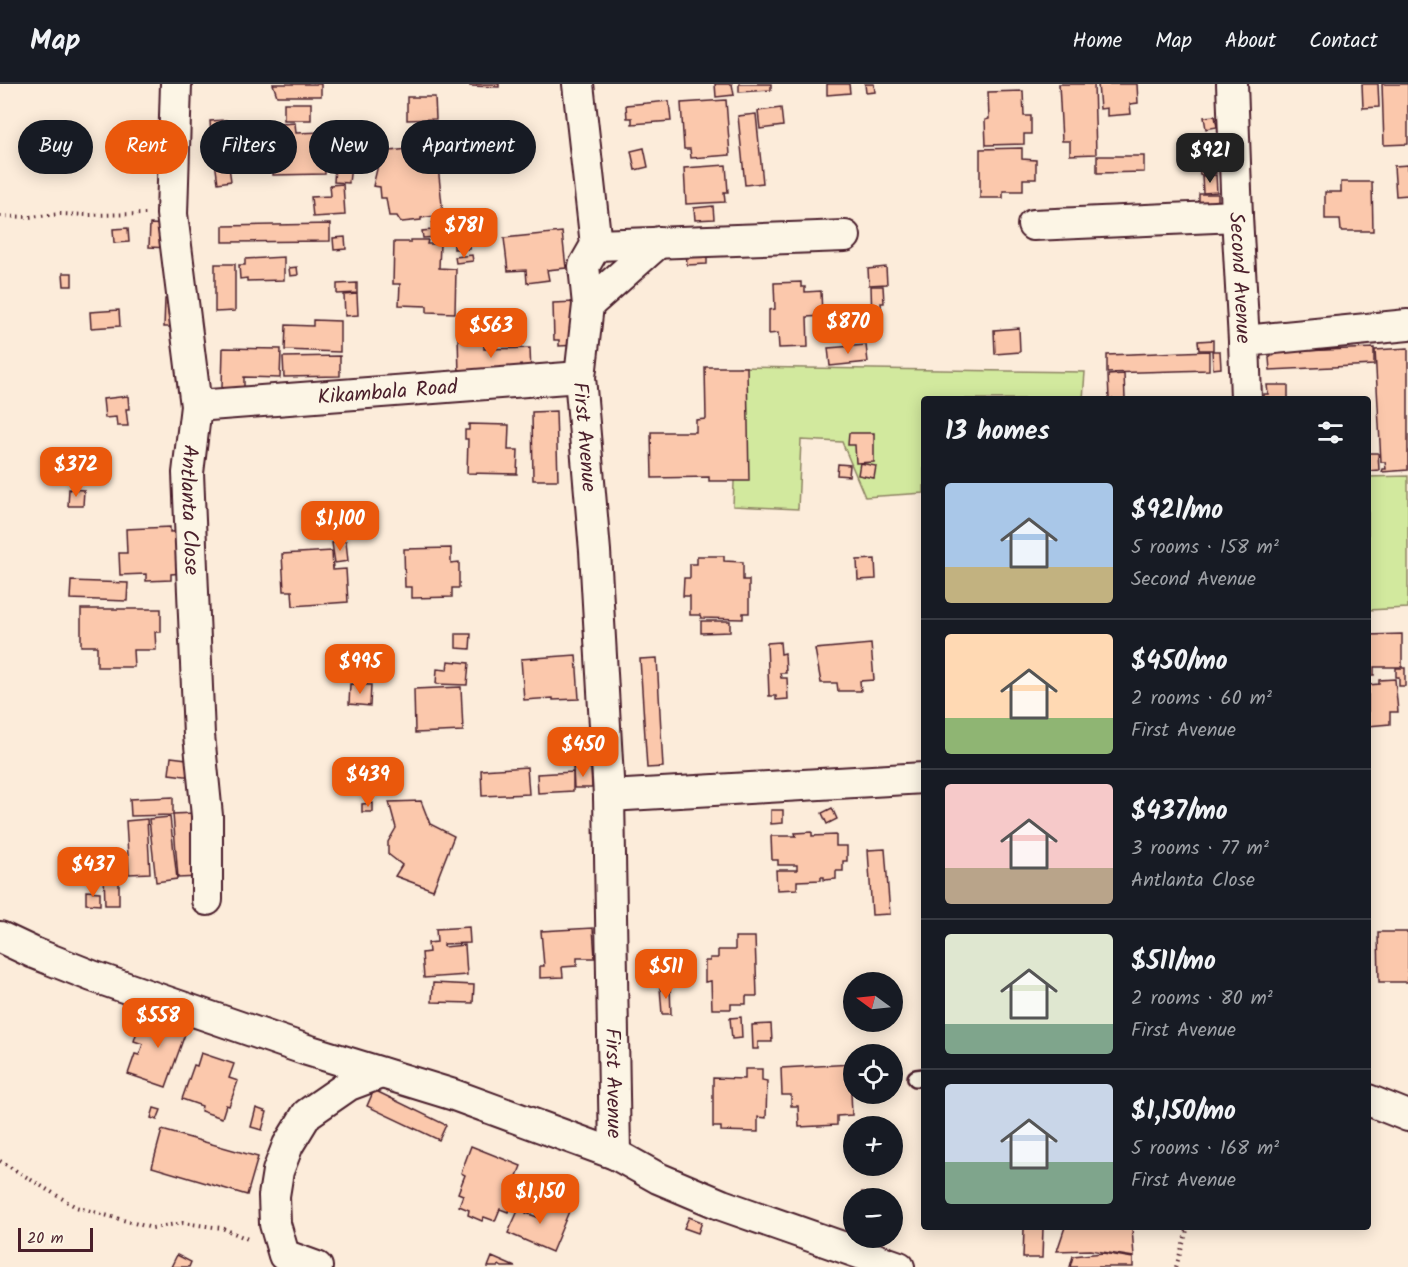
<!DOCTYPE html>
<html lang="en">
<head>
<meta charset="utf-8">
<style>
  :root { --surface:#171b24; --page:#242831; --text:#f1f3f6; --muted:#9ea1a6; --line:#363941; --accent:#ea580c }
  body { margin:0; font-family:Kalam,sans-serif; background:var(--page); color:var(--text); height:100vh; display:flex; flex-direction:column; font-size:22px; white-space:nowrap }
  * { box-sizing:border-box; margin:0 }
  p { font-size:20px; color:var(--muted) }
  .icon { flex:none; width:33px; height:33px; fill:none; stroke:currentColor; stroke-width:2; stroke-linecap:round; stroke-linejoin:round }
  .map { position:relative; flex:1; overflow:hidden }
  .panel { position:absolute; left:921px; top:312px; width:450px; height:834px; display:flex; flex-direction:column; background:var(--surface); border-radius:6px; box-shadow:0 3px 15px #0003 }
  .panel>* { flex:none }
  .top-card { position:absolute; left:18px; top:36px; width:570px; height:54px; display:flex; gap:12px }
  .needle { width:39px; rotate:285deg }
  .tools { position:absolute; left:843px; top:888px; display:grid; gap:12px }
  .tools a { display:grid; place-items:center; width:60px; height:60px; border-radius:50%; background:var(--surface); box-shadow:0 3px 15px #0003; font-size:30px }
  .scale { position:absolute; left:18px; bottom:15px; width:75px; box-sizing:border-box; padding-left:6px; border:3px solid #4a1f2b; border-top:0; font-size:16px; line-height:21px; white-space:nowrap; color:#4a1f2b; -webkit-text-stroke:4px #fcf5e5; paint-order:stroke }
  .price { position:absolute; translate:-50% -51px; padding:0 14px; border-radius:12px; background:var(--accent); color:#fff; font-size:20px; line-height:39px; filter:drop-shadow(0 2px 3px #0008) }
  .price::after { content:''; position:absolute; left:50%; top:36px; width:18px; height:14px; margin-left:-9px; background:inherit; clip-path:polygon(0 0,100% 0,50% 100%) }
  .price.current { background:#222; color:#fff }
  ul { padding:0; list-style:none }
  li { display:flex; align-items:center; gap:18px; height:150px; padding:0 24px }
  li+li { border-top:2px solid var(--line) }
  li span { display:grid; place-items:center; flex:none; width:168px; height:120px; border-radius:6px; color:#555 }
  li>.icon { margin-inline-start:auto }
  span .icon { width:72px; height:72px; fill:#fffc; stroke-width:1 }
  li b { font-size:26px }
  h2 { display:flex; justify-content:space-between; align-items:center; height:72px; padding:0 24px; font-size:26px }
  .chip { padding:0 21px; border-radius:27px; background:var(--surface); box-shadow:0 3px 15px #0003; font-size:21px; line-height:54px }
  .chip.current { background:var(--accent); color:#fff }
  header { display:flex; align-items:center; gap:36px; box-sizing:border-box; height:84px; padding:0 30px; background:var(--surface); border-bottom:2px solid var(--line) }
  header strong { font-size:28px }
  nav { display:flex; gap:33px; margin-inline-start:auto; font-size:21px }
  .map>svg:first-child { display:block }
</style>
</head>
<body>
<header>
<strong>Map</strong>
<nav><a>Home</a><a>Map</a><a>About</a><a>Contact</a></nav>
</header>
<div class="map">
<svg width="1408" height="1183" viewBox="0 0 1408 1183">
  <rect width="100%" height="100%" fill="#fcecda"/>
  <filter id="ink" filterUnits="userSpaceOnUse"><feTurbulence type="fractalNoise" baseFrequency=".0167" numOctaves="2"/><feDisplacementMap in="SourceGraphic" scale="12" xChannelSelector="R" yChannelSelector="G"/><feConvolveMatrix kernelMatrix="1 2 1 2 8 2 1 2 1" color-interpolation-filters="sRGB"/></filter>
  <g filter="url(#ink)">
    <!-- green -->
    <g fill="#d2e99e" stroke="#8e8464" stroke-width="1.5">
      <polygon points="739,283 1085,288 1083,315 924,315 924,409 865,413 842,358 801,356 798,425 733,422"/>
      <polygon points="1408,392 1408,524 1368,526 1368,393"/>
    </g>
    <!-- building -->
    <g fill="#fbc8ac" stroke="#4a1f2b" stroke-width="1.5">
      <polygon points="273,0 321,0 321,12 277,12"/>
      <polygon points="470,0 499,0 499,3 470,2"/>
      <polygon points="715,0 732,0 734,11 716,13"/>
      <polygon points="739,0 771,0 771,6 739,8"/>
      <polygon points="827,0 849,0 850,9 827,11"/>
      <polygon points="865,0 874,0 875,8 866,9"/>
      <polygon points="1059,0 1094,0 1096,70 1070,71 1070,57 1062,57"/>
      <polygon points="1098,0 1137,0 1138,19 1130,20 1131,30 1107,32 1107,24 1100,25"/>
      <polygon points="1362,0 1378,0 1379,23 1363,24"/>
      <polygon points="1382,0 1408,0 1408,60 1384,61"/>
      <polygon points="1023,7 1024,32 1031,32 1031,50 1024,50 1024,60 986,61 985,36 989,35 988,8"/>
      <polygon points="407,13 435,13 436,35 407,36"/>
      <polygon points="726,16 730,71 691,74 690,65 684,65 681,19"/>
      <polygon points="669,17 671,37 632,40 632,34 627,34 626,21"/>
      <rect x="284" y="19" width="27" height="17"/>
      <polygon points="781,24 783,42 760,45 758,27"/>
      <polygon points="756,30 763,99 745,101 738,32"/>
      <polygon points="1215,32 1217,43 1206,45 1204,33"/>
      <polygon points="226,36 227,50 211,51 210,37"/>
      <polygon points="295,39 296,49 324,48 325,90 273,91 273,66 280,66 280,59 274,59 274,52 281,52 281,40"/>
      <polygon points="446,39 448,65 429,66 428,40"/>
      <polygon points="226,62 231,97 218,99 213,64"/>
      <polygon points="417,64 418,74 437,72 443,131 421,134 421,136 402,138 400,137 397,132 389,132 386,114 381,114 380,103 373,102 381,68"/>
      <polygon points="644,64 648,83 635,86 631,67"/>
      <polygon points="1022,64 1022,75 1036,76 1036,95 1023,95 1023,107 1003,107 1003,114 980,114 980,65"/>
      <polygon points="1215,71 1216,89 1200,91 1199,73"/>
      <polygon points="1097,72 1144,72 1144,88 1097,89"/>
      <polygon points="335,81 351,82 349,99 334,98"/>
      <polygon points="726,81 728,108 724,108 725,118 686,120 684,84"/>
      <polygon points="1408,81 1408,111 1396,112 1394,82"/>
      <polygon points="1216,91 1217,108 1203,109 1202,92"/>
      <polygon points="1341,98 1372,98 1373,147 1341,147 1340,135 1325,135 1325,108 1341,108"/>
      <polygon points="343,100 345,131 313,133 311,113 331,112 330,101"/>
      <rect x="1199" y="110" width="19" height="9"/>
      <polygon points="713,122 714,135 695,136 694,124"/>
      <polygon points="450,138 451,152 423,154 422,147 432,146 432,139"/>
      <polygon points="150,140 170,141 169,164 149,163"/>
      <polygon points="330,140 330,157 223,158 223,142"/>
      <polygon points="128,144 129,158 114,159 113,145"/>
      <polygon points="470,147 470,165 454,165 454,148"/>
      <polygon points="562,148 566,184 547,186 549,196 527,199 526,186 508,187 504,154"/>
      <polygon points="345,153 346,165 334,166 333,154"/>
      <polygon points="411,156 428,156 427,160 440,160 439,184 456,185 455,229 427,228 427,222 399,221 400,200 393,200 394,158 411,158"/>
      <polygon points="707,166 707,180 687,181 686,167"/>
      <polygon points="472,171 473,177 456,179 455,173"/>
      <polygon points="284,173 284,196 247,197 247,194 240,195 239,181 245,181 245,175"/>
      <polygon points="215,180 235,180 235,227 215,228"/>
      <polygon points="297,183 298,191 290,192 289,184"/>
      <polygon points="886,183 887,200 869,201 868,185"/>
      <polygon points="63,189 72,189 72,202 64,202"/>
      <polygon points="801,198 801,203 805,203 805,208 821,207 822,232 807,233 808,263 779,264 778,249 769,250 769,226 775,225 774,199"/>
      <polygon points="357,199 357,209 337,210 337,200"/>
      <polygon points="871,202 883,202 884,219 881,219 882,235 872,236"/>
      <polygon points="357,210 358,231 345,232 344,211"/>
      <polygon points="165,215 181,215 180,243 164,243"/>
      <polygon points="576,218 578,261 559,262 559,256 554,256 553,219"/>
      <polygon points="119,226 120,242 91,244 90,228"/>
      <polygon points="313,236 340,237 340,268 285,266 286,241 313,242"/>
      <polygon points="1019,244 1020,268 995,270 994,246"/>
      <polygon points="484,249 484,265 530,264 531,291 459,292 458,250"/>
      <polygon points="1213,256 1213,266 1199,266 1198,257"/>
      <polygon points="866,261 868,278 830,282 828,264"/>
      <polygon points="223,264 281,265 280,294 244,293 244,305 222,304"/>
      <polygon points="1374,264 1374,281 1270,286 1269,274 1278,268"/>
      <polygon points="1408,264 1408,386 1382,388 1383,385 1386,385 1385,378 1381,378 1375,266"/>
      <polygon points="1209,267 1209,286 1107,289 1107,271"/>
      <polygon points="1212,267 1220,267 1221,284 1213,285"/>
      <polygon points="340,272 340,292 284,293 283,273"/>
      <polygon points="705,283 747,283 749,397 709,397 709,393 652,394 651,348 696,348 696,336 706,335"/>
      <polygon points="1124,290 1125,315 1109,315 1108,291"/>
      <polygon points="1267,301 1288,301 1288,315 1264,315 1264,310 1268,310"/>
      <polygon points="128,312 129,325 126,325 128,342 117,342 116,333 105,334 103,315"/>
      <polygon points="556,327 558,396 533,396 532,328"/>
      <polygon points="469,340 509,341 508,366 518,366 517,390 467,389 468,355 465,355 465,346 469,346"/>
      <polygon points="849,349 874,349 874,378 856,379 855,361 848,361"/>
      <polygon points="1368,369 1378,369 1379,386 1368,387"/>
      <polygon points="860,379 876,382 874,394 858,391"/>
      <polygon points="838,380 850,381 849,392 837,391"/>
      <polygon points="69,405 84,406 83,422 68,422"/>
      <polygon points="170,443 170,448 186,447 183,489 171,490 171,496 146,497 146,490 120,491 119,469 127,469 126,445"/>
      <polygon points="346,457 348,477 335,479 332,459"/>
      <polygon points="451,464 451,479 459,478 459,504 452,504 452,513 412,514 412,503 405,503 404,465"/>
      <polygon points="332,467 333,486 346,485 348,518 293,522 292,507 284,507 282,470"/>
      <polygon points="697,472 724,472 724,477 743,478 743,496 749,496 749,529 743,529 743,535 701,534 700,531 690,531 690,512 683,512 684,494 690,494 690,480 697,480"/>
      <polygon points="875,475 876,495 858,496 857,476"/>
      <polygon points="71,497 128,499 127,517 70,515"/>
      <polygon points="81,525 161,525 161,548 155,548 156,566 133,566 134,583 97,583 97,562 81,562"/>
      <polygon points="701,537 730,537 730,548 701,549"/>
      <polygon points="456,550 471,550 470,565 456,564"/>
      <polygon points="1402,550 1402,583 1374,583 1374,591 1368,591 1368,551"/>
      <polygon points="780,558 781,570 785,569 786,589 780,589 781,594 787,594 788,615 776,616 776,612 769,612 767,559"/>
      <polygon points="871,560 874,596 860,597 861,607 838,607 837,599 821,599 815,565"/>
      <polygon points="576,571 579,615 553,616 553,614 524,616 521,575"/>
      <polygon points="657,574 663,683 647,684 640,575"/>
      <polygon points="448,577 469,579 467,601 436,600 437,585 447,586"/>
      <polygon points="1396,584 1405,584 1405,602 1399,602 1399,593 1396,593"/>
      <polygon points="1395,595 1398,628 1390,628 1390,640 1368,642 1368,601 1379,600 1379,596"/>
      <polygon points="350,600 371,601 370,622 349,620"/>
      <polygon points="461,603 463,647 415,649 414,605"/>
      <polygon points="171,673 195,676 193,693 169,690"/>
      <polygon points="527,683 529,710 482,712 481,686"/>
      <polygon points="573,684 591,684 592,704 574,704"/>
      <polygon points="573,688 573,707 538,709 537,690"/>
      <polygon points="173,713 173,731 131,732 130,715"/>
      <polygon points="421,717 430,740 454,752 433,806 395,792 402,781 388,770 388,758 396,744 389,718"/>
      <polygon points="373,719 373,728 362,728 362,720"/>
      <polygon points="832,724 837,735 827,740 822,729"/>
      <polygon points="771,726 783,726 783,739 771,740"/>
      <polygon points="194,729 199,793 178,794 173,730"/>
      <polygon points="170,733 177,795 156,798 149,735"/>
      <polygon points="147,735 150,789 129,790 126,737"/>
      <polygon points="812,748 812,752 836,751 836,762 847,762 847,777 843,777 843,787 836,787 836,795 824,796 824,793 821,793 821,796 797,797 797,805 777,806 776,786 797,786 797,781 778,781 778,776 772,776 771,752 796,752 795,749"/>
      <polygon points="885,765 890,830 872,831 868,766"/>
      <polygon points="104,791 119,791 119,821 105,821"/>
      <polygon points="86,807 100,808 100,821 86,820"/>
      <polygon points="469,843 470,859 444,860 444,863 465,861 467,891 424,894 422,869 429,868 428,859 437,858 436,845"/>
      <polygon points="593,844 595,874 577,874 577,882 562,883 563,893 540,894 540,882 544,882 541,847"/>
      <polygon points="1378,848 1408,848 1408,898 1379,898"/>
      <polygon points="735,853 755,853 757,912 746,912 746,920 731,920 731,925 712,925 711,897 705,898 705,877 710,877 710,874 718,874 718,866 735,866"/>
      <polygon points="433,899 474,901 473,919 432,918"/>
      <polygon points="660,903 670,903 671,930 662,930"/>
      <polygon points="154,927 189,939 166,1003 128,990 135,970 139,971 143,960 134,957 138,944 147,947"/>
      <polygon points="741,933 742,954 732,955 730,934"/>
      <polygon points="771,940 772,958 758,958 758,965 753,965 752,941"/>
      <polygon points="201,969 234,980 229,994 238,997 229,1022 226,1021 222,1034 201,1027 202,1022 182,1015 194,981 197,982"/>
      <polygon points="853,980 854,1007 851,1008 852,1031 837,1032 837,1041 799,1043 798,1022 791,1022 791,1011 782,1011 781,984"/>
      <polygon points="745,985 762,985 762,996 767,997 766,1034 758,1033 758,1048 721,1047 721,1043 713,1043 713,994 745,995"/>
      <polygon points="374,1006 446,1041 439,1056 367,1022"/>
      <polygon points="154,1024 161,1026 157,1036 151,1034"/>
      <polygon points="256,1024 267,1028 262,1046 251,1043"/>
      <polygon points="162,1046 258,1073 247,1111 152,1083"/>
      <polygon points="471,1062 521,1082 515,1097 519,1099 508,1128 500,1125 495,1137 484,1133 482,1137 468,1131 469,1126 459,1122 463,1111 458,1109 465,1091 461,1089"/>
      <polygon points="862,1108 886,1114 860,1114"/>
      <polygon points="548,1116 570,1125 552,1168 508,1149 522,1118 529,1121 526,1129 540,1134"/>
      <polygon points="689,1133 702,1138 698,1149 684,1144"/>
      <polygon points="1065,1143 1132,1143 1134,1173 1090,1166 1057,1167"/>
      <polygon points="1024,1144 1043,1144 1042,1174 1023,1174"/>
      <polygon points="1103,1169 1133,1174 1133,1183 1070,1183 1073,1172"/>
      <polygon points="177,1171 191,1178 189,1183 171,1183"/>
      <polygon points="492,1173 515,1183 502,1183 499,1181 498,1183 488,1183"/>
    </g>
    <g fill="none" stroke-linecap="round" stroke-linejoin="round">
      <!-- service casing -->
      <g stroke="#4a1f2b" stroke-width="20">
        <polyline id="service" points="916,994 924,993"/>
      </g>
      <!-- minor casing -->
      <g stroke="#4a1f2b" stroke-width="34">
        <g id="minor">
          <path id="s1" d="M 176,0 L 172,130 L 196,322 L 188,389 L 199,651 L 207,732 L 207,816"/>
          <path id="s2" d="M 578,0 L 596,161 L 584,182 L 588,221 L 580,293 L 595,467 L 609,712 L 615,1070"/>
          <path id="s3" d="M 1232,0 L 1237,132 L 1244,257 L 1246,315"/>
          <polyline points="1033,141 1237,132"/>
          <polyline points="596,161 845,152"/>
          <polyline points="588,221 659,158"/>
          <polyline points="1244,257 1408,241"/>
          <path id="s4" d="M 196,322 L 580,293"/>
          <polyline points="609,712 924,694"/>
          <polyline points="0,853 34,869 92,892 304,965 454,1011 615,1070 658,1094 722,1121 899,1183"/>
          <polyline points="1368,1016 1408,1032"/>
          <polyline points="317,1183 284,1171 275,1140 274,1112 278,1087 288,1061 307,1030 349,1001 381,989"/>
        </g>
      </g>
      <!-- path -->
      <g stroke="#4a1f2b" stroke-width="4" stroke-dasharray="1.5 4.5" stroke-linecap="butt">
        <polyline points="0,132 29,133 61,130 88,131 146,130"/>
        <polyline points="0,1077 76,1123 152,1144 183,1139 222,1144 250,1156"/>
        <polyline points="1176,1183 1188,1143"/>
      </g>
      <!-- service -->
      <use href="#service" stroke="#fcf5e5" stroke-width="15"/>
      <!-- minor -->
      <use href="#minor" stroke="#fcf5e5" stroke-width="30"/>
    </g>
  </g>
  <g text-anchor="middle" stroke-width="4.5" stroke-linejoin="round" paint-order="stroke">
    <!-- street labels -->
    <g font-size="21" fill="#4a1f2b" stroke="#fcf5e5">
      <text dy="7" stroke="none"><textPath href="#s3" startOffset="194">Second Avenue</textPath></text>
      <text dy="7" stroke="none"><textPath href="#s4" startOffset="192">Kikambala Road</textPath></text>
      <text dy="7" stroke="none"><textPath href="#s2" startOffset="358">First Avenue</textPath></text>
      <text dy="7" stroke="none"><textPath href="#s1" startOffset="428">Antlanta Close</textPath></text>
      <text dy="7" stroke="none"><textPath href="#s2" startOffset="1005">First Avenue</textPath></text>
    </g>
  </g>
</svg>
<div class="tools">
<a><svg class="needle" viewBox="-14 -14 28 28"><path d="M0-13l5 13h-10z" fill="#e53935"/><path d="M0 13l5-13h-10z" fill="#9ea1a6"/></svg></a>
<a><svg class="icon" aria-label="locate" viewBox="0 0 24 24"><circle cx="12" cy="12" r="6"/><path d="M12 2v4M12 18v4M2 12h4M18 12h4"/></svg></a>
<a>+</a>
<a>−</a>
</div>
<div class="scale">20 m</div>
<b class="price current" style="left:1210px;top:100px">$921</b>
<b class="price" style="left:464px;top:175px">$781</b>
<b class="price" style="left:848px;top:271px">$870</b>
<b class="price" style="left:491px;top:275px">$563</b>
<b class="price" style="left:76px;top:414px">$372</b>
<b class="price" style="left:340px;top:468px">$1,100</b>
<b class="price" style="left:360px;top:611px">$995</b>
<b class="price" style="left:583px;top:694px">$450</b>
<b class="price" style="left:368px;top:724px">$439</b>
<b class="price" style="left:93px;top:814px">$437</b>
<b class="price" style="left:666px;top:916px">$511</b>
<b class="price" style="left:158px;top:965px">$558</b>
<b class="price" style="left:540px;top:1141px">$1,150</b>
<div class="top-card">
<a class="chip">Buy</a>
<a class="chip current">Rent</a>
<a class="chip">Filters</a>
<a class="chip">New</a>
<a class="chip">Apartment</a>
</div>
<section class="panel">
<h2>13 homes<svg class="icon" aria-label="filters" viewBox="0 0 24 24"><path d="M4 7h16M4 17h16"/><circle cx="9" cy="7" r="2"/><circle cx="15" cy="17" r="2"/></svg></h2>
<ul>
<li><span style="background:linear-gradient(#a9c7e8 70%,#c2b280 0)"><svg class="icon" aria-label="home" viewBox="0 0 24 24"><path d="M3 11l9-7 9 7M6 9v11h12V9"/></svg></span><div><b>$921/mo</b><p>5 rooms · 158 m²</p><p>Second Avenue</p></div></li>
<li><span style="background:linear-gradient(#ffd9b3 70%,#8fb573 0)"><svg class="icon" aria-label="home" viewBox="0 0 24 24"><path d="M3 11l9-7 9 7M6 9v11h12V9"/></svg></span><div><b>$450/mo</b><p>2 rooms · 60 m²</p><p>First Avenue</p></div></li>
<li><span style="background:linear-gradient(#f6c9c9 70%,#b9a48a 0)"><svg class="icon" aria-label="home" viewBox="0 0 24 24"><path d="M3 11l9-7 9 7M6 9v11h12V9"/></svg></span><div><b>$437/mo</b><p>3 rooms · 77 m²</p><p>Antlanta Close</p></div></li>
<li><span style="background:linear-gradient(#dfe7d0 75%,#7fa58c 0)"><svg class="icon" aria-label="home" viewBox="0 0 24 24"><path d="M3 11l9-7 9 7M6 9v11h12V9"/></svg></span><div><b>$511/mo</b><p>2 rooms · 80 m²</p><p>First Avenue</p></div></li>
<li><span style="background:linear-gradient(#c9d6e8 65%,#7fa58c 0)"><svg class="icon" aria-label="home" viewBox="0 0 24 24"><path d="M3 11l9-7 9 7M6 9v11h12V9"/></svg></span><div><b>$1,150/mo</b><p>5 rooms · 168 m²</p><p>First Avenue</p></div></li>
</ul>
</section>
</div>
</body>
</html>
